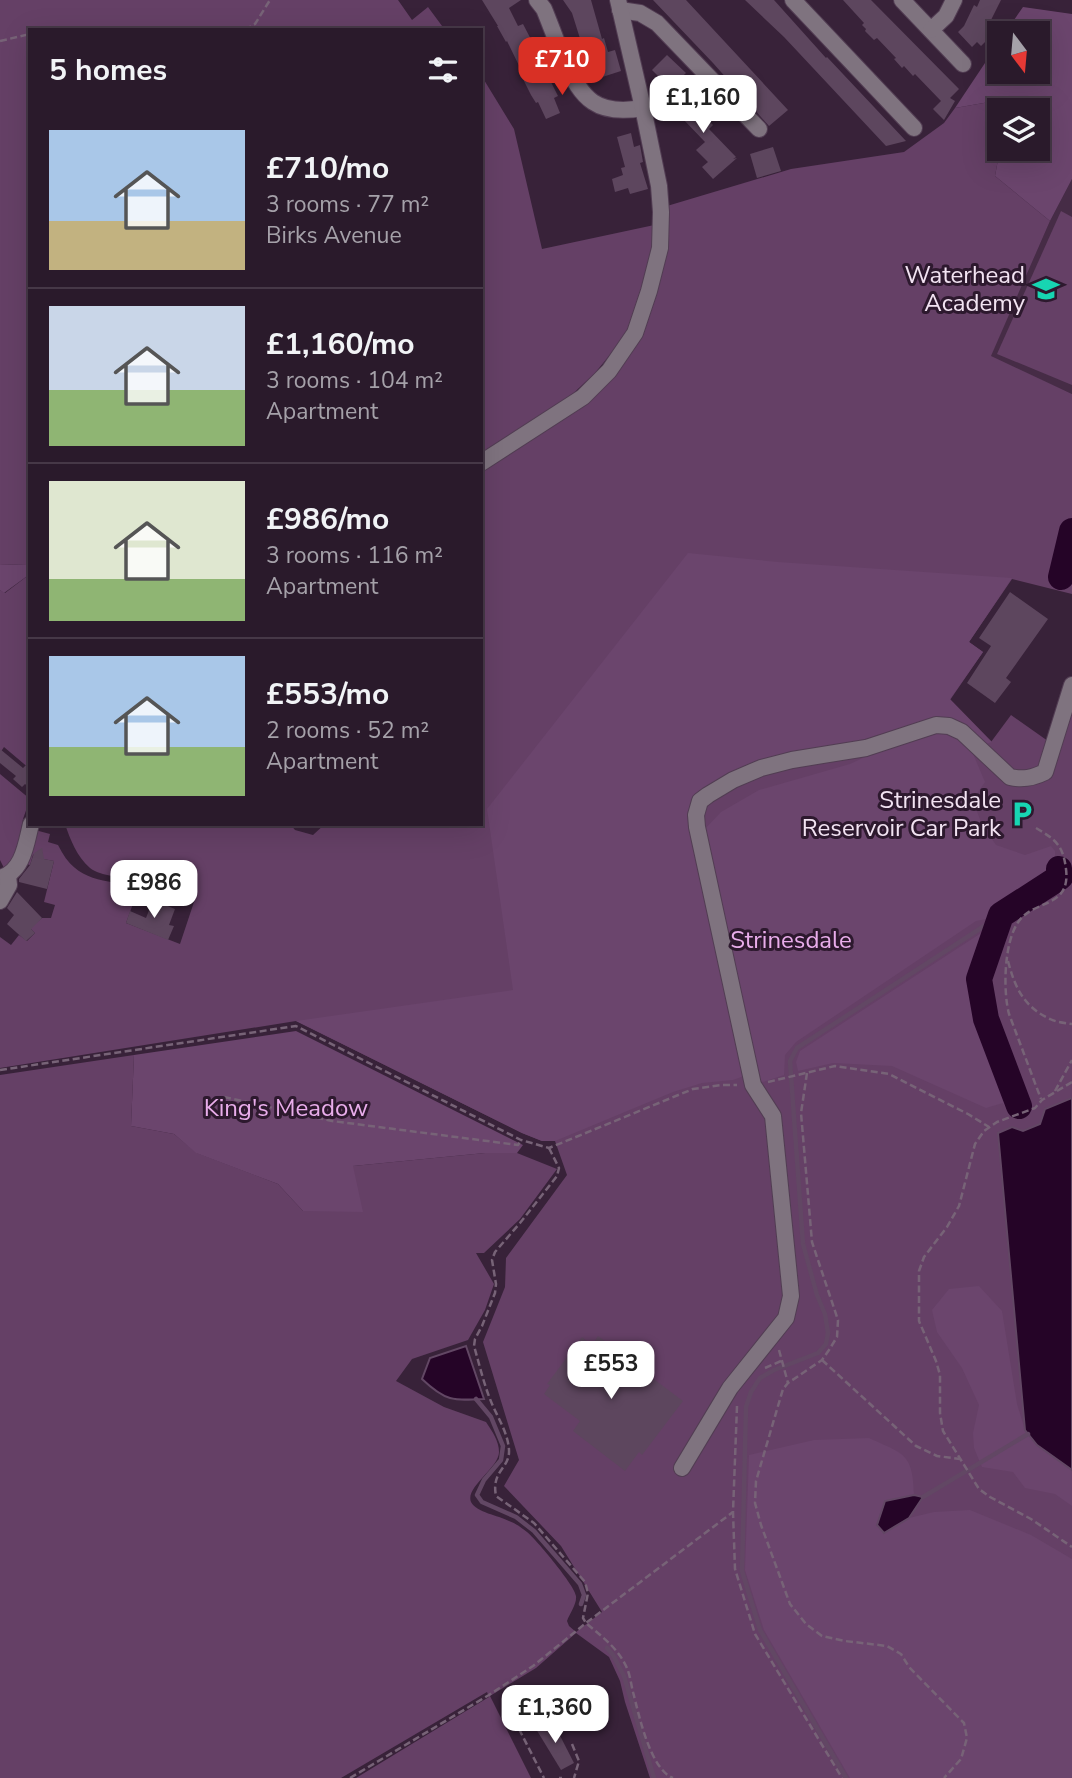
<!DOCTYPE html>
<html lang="en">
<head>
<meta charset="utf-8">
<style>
  :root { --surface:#2a1a2b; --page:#362737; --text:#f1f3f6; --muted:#a5a1a9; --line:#463847; --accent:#d93025 }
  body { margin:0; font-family:"Nunito Sans",sans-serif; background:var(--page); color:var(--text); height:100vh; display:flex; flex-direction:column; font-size:26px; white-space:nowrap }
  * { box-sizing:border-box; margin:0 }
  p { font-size:23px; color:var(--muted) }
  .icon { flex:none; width:38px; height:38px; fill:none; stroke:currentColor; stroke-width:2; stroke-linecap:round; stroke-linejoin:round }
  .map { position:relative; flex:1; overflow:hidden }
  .side { position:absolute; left:28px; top:28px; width:455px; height:798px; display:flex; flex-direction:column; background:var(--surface); border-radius:0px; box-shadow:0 7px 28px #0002,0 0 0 2px var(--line) }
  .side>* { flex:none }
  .needle { width:46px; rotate:164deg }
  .controls { position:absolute; left:987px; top:21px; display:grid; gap:14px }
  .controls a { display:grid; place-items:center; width:63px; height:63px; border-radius:0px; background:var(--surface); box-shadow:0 7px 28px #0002,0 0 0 2px var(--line); font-size:35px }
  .price { position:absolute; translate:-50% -60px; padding:0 16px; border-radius:14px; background:#fff; color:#222; font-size:23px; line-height:46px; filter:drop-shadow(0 2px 4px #0008) }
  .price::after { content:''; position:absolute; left:50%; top:42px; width:21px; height:16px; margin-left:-10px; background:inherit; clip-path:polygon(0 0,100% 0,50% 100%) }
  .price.selected { background:var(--accent); color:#fff }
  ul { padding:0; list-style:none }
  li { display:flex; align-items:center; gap:21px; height:175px; padding:0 21px }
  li+li { border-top:2px solid var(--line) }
  li span { display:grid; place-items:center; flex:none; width:196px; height:140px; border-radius:0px; color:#555 }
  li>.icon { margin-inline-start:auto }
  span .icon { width:84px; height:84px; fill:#fffc; stroke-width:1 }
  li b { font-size:30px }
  h2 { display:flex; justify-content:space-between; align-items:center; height:84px; padding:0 21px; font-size:30px }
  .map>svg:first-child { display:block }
</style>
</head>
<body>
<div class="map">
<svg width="1072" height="1778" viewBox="0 0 1072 1778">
  <rect width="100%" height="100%" fill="#382239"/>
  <!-- built -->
  <polygon fill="#462c46" points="1072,179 1072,394 990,357 1050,221"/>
  <!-- green -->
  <g fill="#654066">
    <polygon points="0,0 398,0 412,20 428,7 445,30 30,30 30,564 0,565"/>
    <polygon points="481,75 514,129 542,249 659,224 646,286 626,335 595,373 564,402 481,455"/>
    <path d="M 995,101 L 1001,110 L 999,110 L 1000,149 L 995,176 L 1050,221 L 991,356 L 1072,394 L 1072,594 L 1012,579 L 969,642 L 983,652 L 950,700 L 991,742 L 1011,715 L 1055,746 L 1072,697 L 1072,1778 L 650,1778 L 625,1702 L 620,1681 L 609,1657 L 576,1633 L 536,1668 L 490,1696 L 531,1778 L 356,1778 L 489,1697 L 487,1692 L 341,1778 L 0,1778 L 0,1075 L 134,1055 L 131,1126 L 174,1134 L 197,1153 L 278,1184 L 303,1211 L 353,1166 L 485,1153 L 517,1153 L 557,1169 L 520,1219 L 484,1253 L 476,1253 L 494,1284 L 485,1310 L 468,1340 L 412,1359 L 396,1381 L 444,1407 L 486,1422 C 492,1431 499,1441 499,1452 C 499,1468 465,1487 471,1502 C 477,1513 498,1515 509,1521 C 515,1523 522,1528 527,1532 C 536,1539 576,1587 576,1596 C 577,1604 570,1613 567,1621 L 569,1626 L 576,1632 L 602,1612 L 561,1546 L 504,1486 L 519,1460 L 483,1342 L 505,1287 L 506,1258 L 567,1175 L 555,1141 L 542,1141 L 522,1133 L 296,1021 L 0,1068 L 0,937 L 11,945 L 19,935 L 27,941 L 35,933 L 28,926 L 36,923 L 42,918 L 51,918 L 55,905 L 44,902 L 54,861 L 43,859 L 43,853 L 38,851 L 33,855 L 30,865 L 24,863 L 35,830 L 50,834 L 48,842 L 58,845 C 78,886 104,876 138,890 L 126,923 L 180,944 L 197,893 L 140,876 L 138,880 C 125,878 100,876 90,868 C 77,857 70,839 65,824 L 290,824 L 295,830 L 313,835 L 325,824 L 481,824 L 481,471 L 628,357 L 667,206 L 791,169 L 904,152 L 944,123 L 955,108 Z"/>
    <polygon points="1061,211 1072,217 1072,385 997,354"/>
    <polygon points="30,574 30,769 4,747 0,753 0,590 5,593"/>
    <polygon points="0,774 30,799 23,819 16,855 11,863 4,868 0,860"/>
  </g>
  <!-- forest -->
  <g fill="#6b456d">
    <polygon points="1023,7 1072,14 1072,179 1050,221 995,176 1000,149 1038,149 1038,110 1001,110 995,101 955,108 999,42 999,72 1038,72 1038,33 1005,33"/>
    <polygon points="688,553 778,562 1012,578 969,642 983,652 950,699 992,742 983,745 950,720 929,719 849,744 753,763 701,790 693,800 744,1076 733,1080 702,1083 673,1092 555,1141 542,1141 522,1133 296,1021 513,990 487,809"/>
    <polygon points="30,564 30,574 4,593 0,590 0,565"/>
    <polygon points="934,731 948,731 971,749 985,782 978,792 974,803 982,825 996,845 1025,855 1051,846 1055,851 1056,877 991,918 976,921 796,1042 785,1055 784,1075 763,1082 757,1080 704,830 721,812 759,790 850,764 884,748"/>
    <polygon points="995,924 974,977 983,1021 1017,1109 1008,1113 1003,1103 986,1108 892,1066 833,1063 798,1071 796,1062 800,1051"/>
    <polygon points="296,1031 523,1145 517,1153 485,1153 353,1166 363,1212 303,1211 278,1184 196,1153 174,1134 131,1126 134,1055"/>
    <polygon points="979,1286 1002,1311 1017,1404 1025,1430 1037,1445 1072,1470 1072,1506 1055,1494 1025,1488 1013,1472 982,1467 974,1448 973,1433 979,1405 962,1368 937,1332 932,1310 949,1289"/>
    <path d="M 869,1438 C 903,1454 913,1452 914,1495 L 885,1501 L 884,1533 L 909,1518 L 934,1512 L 970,1510 L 1031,1535 L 1072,1559 L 1072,1778 L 850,1778 L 764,1630 L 745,1570 L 749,1455 L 814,1440 Z"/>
  </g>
  <!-- water -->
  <g fill="#250427" stroke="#624764" stroke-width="2">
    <polygon points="1072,1098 1072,1470 1037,1445 1025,1430 998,1133 1012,1127 1023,1131 1040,1124 1045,1109"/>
    <path d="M 466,1346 L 484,1399 C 453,1401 445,1401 422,1379 L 430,1358 Z"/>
    <polygon points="914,1495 923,1497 909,1518 884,1533 877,1525 885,1501"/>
  </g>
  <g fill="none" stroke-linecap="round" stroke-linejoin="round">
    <!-- stream -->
    <g stroke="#624764" stroke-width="4.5">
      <polyline points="476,1399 491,1417 503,1446 501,1460 484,1480 477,1495 482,1502 516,1517 534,1531 580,1584 584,1595 581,1604"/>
      <polyline points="923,1497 1028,1434"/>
      <polyline points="607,1648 613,1655 624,1676 654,1778"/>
      <polyline points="846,1778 760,1630 742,1571 746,1407 751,1392 760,1378 774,1370 818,1353 826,1344 828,1333 825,1314 817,1295 803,1244 790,1061 797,1048 1001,915"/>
    </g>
    <!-- river -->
    <g stroke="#250427" stroke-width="26">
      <polyline points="1061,577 1072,531"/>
      <polyline points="1019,1106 986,1019 979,979 1001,915 1060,877 1059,869"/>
    </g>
  </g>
  <!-- building -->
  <g fill="#5d465e">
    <polygon points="482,0 521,0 509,8 518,26 523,24 536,49 539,55 535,57 544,77 548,76 558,96 554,98 560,113 546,119 538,102 536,103 531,95 523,79 525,78 507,41 506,42 497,26 498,26"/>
    <polygon points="563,0 591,0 602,39 604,38 608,52 615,50 621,71 593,80 572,13"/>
    <polygon points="653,0 686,0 788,110 769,126 713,63"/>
    <polygon points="745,0 774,0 826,58 827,57 906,141 886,146 784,37"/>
    <polygon points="843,0 871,0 959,89 950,98 955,101 944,120 933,109 941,101 915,74 913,76 904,66 902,68 894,59 896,58 877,38 874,40 865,31 866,29 862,25 864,23"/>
    <polygon points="980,0 1001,0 985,32 990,37 981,46 977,42 972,47 958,32 964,26 974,5 977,7"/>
    <polygon points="667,55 686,73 670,88 652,70"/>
    <polygon points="681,87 693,100 690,102 713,125 709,129 736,157 733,159 737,158 713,179 702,167 708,162 696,150 705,142 683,119 684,118 667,99"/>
    <polygon points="631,133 634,147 640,145 643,162 640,163 648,189 630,194 628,188 615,192 612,179 623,175 621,168 625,167 617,137"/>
    <polygon points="773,147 781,171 757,178 750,154"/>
    <polygon points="1010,592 1048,619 1006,678 1011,682 995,703 967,683 991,646 979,638"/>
    <polygon points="0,749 23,768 30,761 30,788 25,784 22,787 13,779 16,776 0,763"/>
    <polygon points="42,848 44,859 54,861 47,889 19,882 19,879 30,865 34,853"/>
    <polygon points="17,892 42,918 31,929 35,933 26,941 7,924 14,915 7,908"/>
    <polygon points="153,900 175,909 169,925 174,926 168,940 126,923 130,911 146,918"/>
    <polygon points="598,1336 627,1357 620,1365 638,1378 643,1371 683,1401 642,1455 639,1452 625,1471 573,1431 580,1421 544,1394 550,1385 547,1384 582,1337 592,1345"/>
    <polygon points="552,1720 574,1763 561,1770 536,1729"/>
  </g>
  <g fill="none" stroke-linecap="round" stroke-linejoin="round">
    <!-- minor casing -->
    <g stroke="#523d53" stroke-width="18">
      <g id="minor">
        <path d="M 537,0 L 544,9 C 551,26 557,43 564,60 C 582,100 597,116 643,108"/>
        <polyline points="793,0 914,128"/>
        <polyline points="902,0 963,64"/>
        <polyline points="620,10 640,13 657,23 759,129"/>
        <polyline points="931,30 946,16 954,0"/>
        <polyline points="481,463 583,397 609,371 635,333 649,291 660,248 661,212 659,186 643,108 618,0"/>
        <path d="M 0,878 C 23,872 26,844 31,824"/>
        <polyline points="0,901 9,885 8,876"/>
        <path d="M 682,1468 L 730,1388 L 786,1318 L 791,1296 L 773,1116 L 753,1085 L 697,827 L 696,815 L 700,801 L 708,795 L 733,780 L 761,768 L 792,760 L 866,748 L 936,725 L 949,726 L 962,732 L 1010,777 C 1023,780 1033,778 1045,772 L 1072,685"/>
      </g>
    </g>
    <!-- path -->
    <g stroke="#776377" stroke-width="2.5" stroke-dasharray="7 3.5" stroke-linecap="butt">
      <polyline points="245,30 255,24 270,0"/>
      <polyline points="0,41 30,34"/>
      <path d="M 1036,828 C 1056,840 1063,845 1066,869 C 1071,910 1032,898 1017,924 C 1004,945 1003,991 1009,1014 L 1041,1099"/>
      <path d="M 1008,961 C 1015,988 1024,1007 1050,1019 C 1056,1022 1065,1023 1072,1024"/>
      <polyline points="0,1070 296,1026 521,1140 549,1148 693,1089 722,1085 737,1085"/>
      <polyline points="807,1073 801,1113 812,1242 838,1320 837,1337 829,1350 822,1360 788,1383 783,1389 756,1481 755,1503 761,1525 790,1604 806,1624 822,1636 845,1641 887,1646 901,1654 909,1667 964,1723 967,1738 961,1759 944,1778"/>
      <polyline points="768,1082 835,1066 889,1074 968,1114 989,1127"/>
      <polyline points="1072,1082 1042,1100 1035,1108 997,1122 984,1131 975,1144 959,1206 947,1227 924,1257 919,1271 919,1321 936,1361 940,1375 940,1413 943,1431 979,1489 990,1497 1031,1519 1072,1547"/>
      <polyline points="1055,1091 1072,1060"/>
      <polyline points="224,1097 332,1121 518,1145 521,1140"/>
      <path d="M 549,1148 L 559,1168 L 557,1176 L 520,1223 L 495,1252 L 492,1260 L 496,1284 L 495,1293 L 482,1326 L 475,1339 L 474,1346 C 479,1363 483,1381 490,1399 C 496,1415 508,1432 509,1450 C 510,1469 491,1470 496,1496 L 534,1523 L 585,1582 L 588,1593 L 583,1618 L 586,1623 C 601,1636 617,1647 626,1666 C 630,1674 631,1684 633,1692 C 639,1715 650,1769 673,1778"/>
      <polyline points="779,1350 788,1383"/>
      <polyline points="822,1360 916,1446 937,1456 960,1459"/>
      <polyline points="765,1368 781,1361"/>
      <polyline points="737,1406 733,1512 735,1569 755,1634 842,1778"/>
      <polyline points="519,1729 544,1778"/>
      <polyline points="572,1744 579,1761 574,1778"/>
      <polyline points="350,1778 489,1695 533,1666 586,1623 733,1512"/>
      <polyline points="559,1778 562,1778"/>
    </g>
    <!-- minor -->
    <use href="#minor" stroke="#7f737f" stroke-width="16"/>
  </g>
  <!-- icons -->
  <defs>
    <g id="school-bare" transform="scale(2.1)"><path d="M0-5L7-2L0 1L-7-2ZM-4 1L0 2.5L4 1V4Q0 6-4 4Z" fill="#17d5b2" stroke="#2d192e" stroke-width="2.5" paint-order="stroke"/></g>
    <g id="parking-bare" transform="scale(2.1)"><path d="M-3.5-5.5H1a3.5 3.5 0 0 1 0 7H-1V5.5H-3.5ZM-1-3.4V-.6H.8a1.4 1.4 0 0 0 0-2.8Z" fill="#17d5b2" stroke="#2d192e" stroke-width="2.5" paint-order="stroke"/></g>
  </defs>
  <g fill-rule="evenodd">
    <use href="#school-bare" x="1046" y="289"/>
    <use href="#parking-bare" x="1022" y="814"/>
  </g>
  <g text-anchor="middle" stroke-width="6" stroke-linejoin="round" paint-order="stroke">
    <!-- poi labels -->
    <g font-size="24" fill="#f2e3f2" stroke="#2d192e" text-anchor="end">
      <text x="1025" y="283">Waterhead<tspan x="1025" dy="28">Academy</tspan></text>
      <text x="1001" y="808">Strinesdale<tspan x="1001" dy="28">Reservoir Car Park</tspan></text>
    </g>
    <!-- park labels -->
    <g font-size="24" fill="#e9adeb" stroke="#2d192e">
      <text x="791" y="948">Strinesdale</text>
      <text x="286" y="1116">King's Meadow</text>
    </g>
  </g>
</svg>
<div class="controls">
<a><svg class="needle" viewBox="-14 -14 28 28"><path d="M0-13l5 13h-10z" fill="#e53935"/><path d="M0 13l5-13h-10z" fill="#a5a1a9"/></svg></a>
<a><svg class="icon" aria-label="layers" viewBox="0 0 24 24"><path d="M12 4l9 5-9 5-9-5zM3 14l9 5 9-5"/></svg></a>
</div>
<b class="price selected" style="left:562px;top:97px">£710</b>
<b class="price" style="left:703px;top:135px">£1,160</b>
<b class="price" style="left:154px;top:920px">£986</b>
<b class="price" style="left:611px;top:1401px">£553</b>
<b class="price" style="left:555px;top:1745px">£1,360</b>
<section class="side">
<h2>5 homes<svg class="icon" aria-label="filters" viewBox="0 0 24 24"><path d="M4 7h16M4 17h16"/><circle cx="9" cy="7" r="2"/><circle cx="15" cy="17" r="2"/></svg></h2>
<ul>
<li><span style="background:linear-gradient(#a9c7e8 65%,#c2b280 0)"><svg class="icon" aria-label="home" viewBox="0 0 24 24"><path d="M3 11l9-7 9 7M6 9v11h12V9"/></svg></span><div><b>£710/mo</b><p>3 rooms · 77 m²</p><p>Birks Avenue</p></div></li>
<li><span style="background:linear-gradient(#c9d6e8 60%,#8fb573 0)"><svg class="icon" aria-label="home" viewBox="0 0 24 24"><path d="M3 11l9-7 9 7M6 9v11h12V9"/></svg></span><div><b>£1,160/mo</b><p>3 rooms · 104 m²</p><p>Apartment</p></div></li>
<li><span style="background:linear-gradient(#dfe7d0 70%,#8fb573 0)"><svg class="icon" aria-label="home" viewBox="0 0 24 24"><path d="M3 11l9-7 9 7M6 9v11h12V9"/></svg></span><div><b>£986/mo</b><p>3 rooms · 116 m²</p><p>Apartment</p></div></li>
<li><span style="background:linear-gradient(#a9c7e8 65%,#8fb573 0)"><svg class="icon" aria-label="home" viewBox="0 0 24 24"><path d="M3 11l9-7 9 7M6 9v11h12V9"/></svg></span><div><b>£553/mo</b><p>2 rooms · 52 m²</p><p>Apartment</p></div></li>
</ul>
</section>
</div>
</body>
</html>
